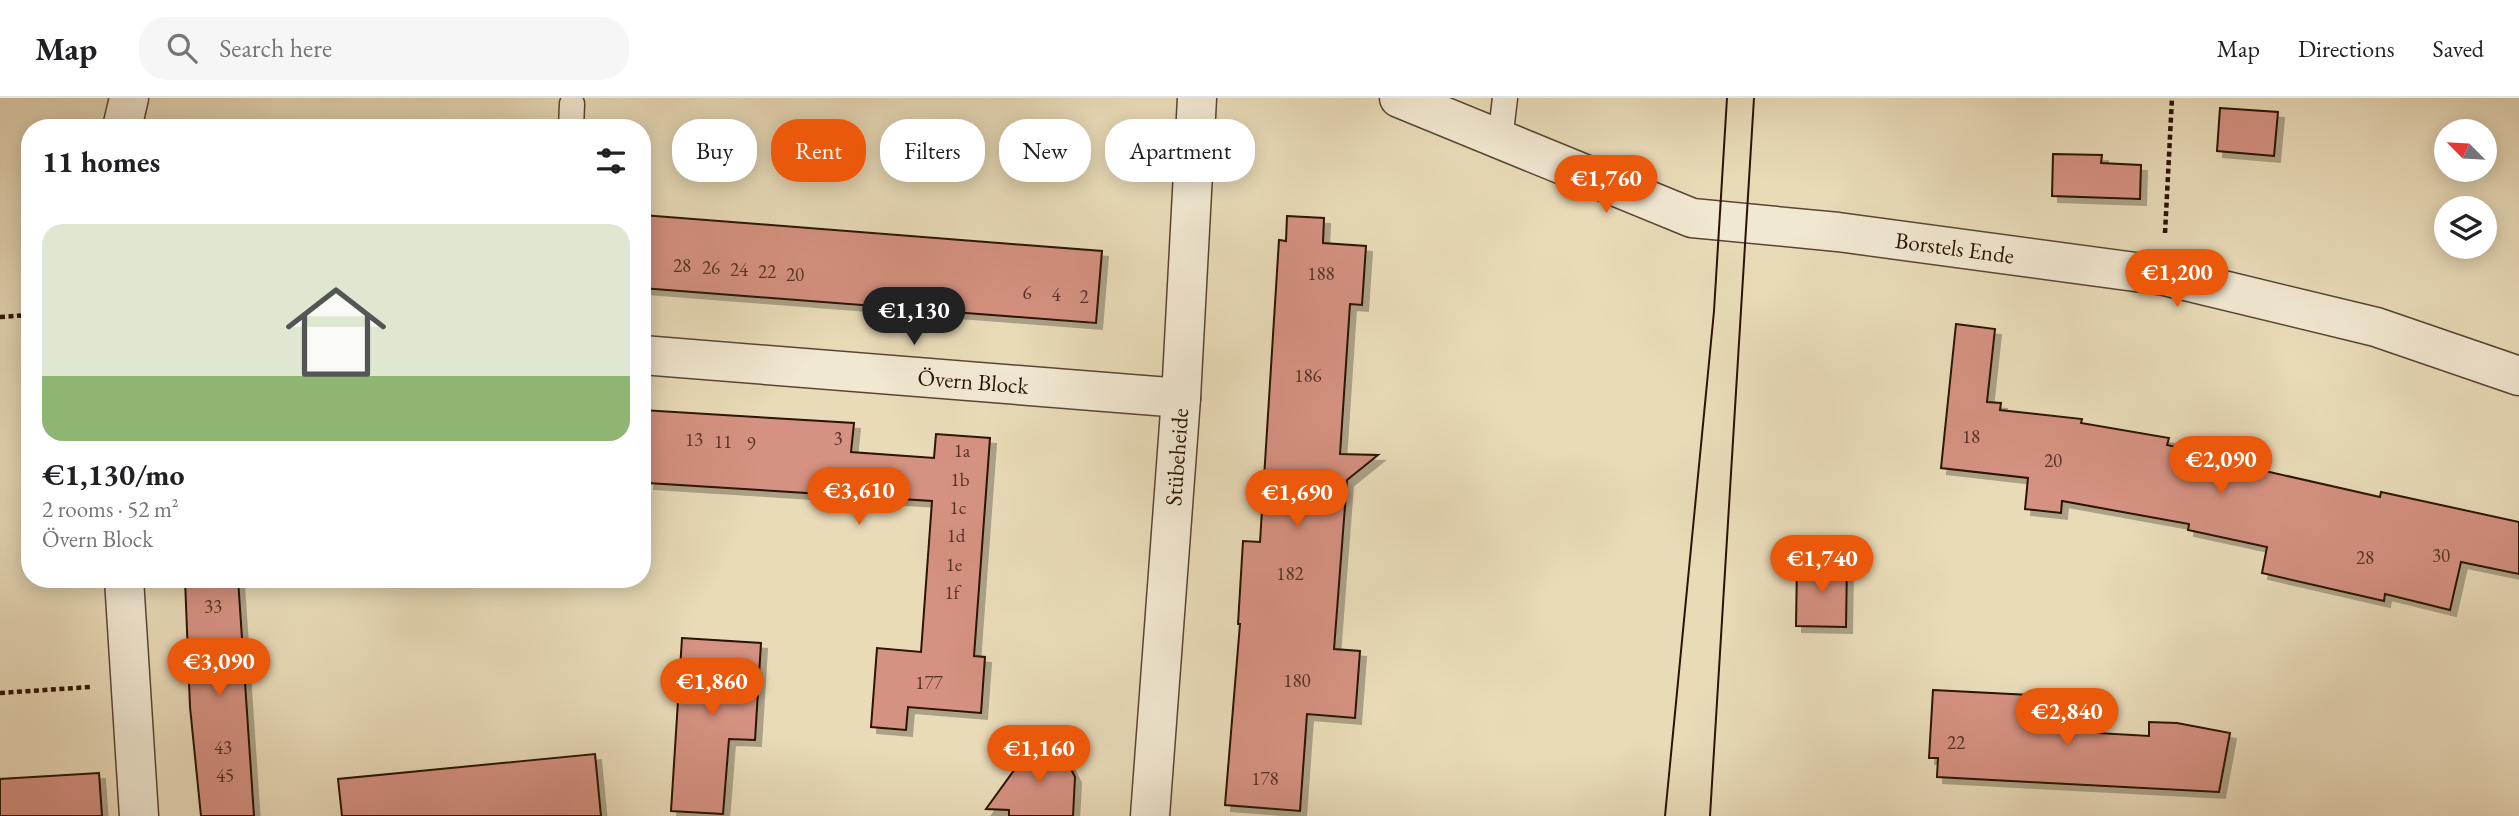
<!DOCTYPE html>
<html lang="en">
<head>
<meta charset="utf-8">
<style>
  :root { --surface:#fff; --page:#f6f6f6; --text:#202124; --muted:#757577; --line:#e0e0e0; --accent:#ea580c }
  body { margin:0; font-family:"EB Garamond",serif; background:var(--page); color:var(--text); height:100vh; display:flex; flex-direction:column; font-size:26px; white-space:nowrap }
  * { box-sizing:border-box; margin:0 }
  p { font-size:23px; color:var(--muted) }
  .icon { flex:none; width:38px; height:38px; fill:none; stroke:currentColor; stroke-width:2; stroke-linecap:round; stroke-linejoin:round }
  .map { position:relative; flex:1; overflow:hidden }
  .sheet { position:absolute; left:21px; top:21px; width:630px; height:469px; display:flex; flex-direction:column; background:var(--surface); border-radius:28px; box-shadow:0 4px 18px #0003 }
  .sheet>* { flex:none }
  .guide { position:absolute; left:672px; top:21px; width:665px; height:63px; display:flex; gap:14px }
  .needle { width:46px; rotate:294deg }
  .buttons { position:absolute; left:2434px; top:21px; display:grid; gap:14px }
  .buttons a { display:grid; place-items:center; width:63px; height:63px; border-radius:50%; background:var(--surface); box-shadow:0 4px 18px #0003; font-size:35px }
  .price { position:absolute; translate:-50% -60px; padding:0 16px; border-radius:24px; background:var(--accent); color:#fff; font-size:23px; line-height:46px; filter:drop-shadow(0 2px 4px #0008) }
  .price::after { content:''; position:absolute; left:50%; top:42px; width:21px; height:16px; margin-left:-10px; background:inherit; clip-path:polygon(0 0,100% 0,50% 100%) }
  .price.active { background:#222; color:#fff }
  ul { padding:0; list-style:none }
  li { display:grid; align-content:center; gap:14px; height:371px; padding:0 21px }
  li+li { border-top:2px solid var(--line) }
  li span { display:grid; place-items:center; height:217px; border-radius:21px; color:#555 }
  li>.icon { margin-inline-start:auto }
  span .icon { width:126px; height:126px; fill:#fffc; stroke-width:1 }
  li b { font-size:30px }
  h2 { display:flex; justify-content:space-between; align-items:center; height:84px; padding:0 21px; font-size:30px }
  .tag { padding:0 24px; border-radius:28px; background:var(--surface); box-shadow:0 4px 18px #0003; font-size:24px; line-height:63px }
  .tag.active { background:var(--accent); color:#fff }
  header { display:flex; align-items:center; gap:42px; box-sizing:border-box; height:98px; padding:0 35px; background:var(--surface); border-bottom:2px solid var(--line) }
  header strong { font-size:33px }
  nav { display:flex; gap:38px; margin-inline-start:auto; font-size:24px }
  .search { width:490px; height:63px; background:var(--page); display:flex; align-items:center; gap:18px; box-sizing:border-box; padding:0 24px; border-radius:28px; color:var(--muted); font-size:26px }
  .map>svg:first-child { display:block }
</style>
</head>
<body>
<header>
<strong>Map</strong>
<div class="search"><svg class="icon" aria-label="search" viewBox="0 0 24 24"><circle cx="10" cy="10" r="6"/><path d="M15 15l6 6"/></svg>Search here</div>
<nav><a>Map</a><a>Directions</a><a>Saved</a></nav>
</header>
<div class="map">
<svg width="2519" height="718" viewBox="0 0 2519 718">
  <defs>
    <filter id="shadow"><feDropShadow dx="6" dy="6" stdDeviation="0" flood-color="#0004"/></filter>
  </defs>
  <rect width="100%" height="100%" fill="#e9dbb8"/>
  <filter id="stains"><feTurbulence type="fractalNoise" baseFrequency=".00286" numOctaves="4"/><feColorMatrix values="0 0 0 0 .2 0 0 0 0 .09 0 0 0 0 .02 0 0 0 .5 -.17"/></filter>
  <radialGradient id="worn" r=".72"><stop offset=".6" stop-color="#630" stop-opacity="0"/><stop offset="1" stop-color="#630" stop-opacity=".3"/></radialGradient>
  <!-- building -->
  <g fill="#d59181" stroke="#2c1206" stroke-width="2" filter="url(#shadow)">
    <polygon points="2220,10 2278,14 2274,58 2217,53"/>
    <polygon points="2053,56 2102,57 2101,65 2141,67 2140,101 2052,98"/>
    <polygon points="642,117 1102,153 1096,225 642,190"/>
    <polygon points="1287,118 1324,120 1323,145 1366,148 1362,207 1350,206 1340,356 1378,357 1347,382 1334,551 1360,553 1355,620 1307,616 1300,713 1225,707 1240,526 1238,526 1243,443 1260,444 1279,142 1286,143"/>
    <polygon points="1956,226 1995,231 1987,304 2001,305 2000,312 2082,321 2081,325 2169,340 2167,347 2253,366 2252,370 2380,399 2381,394 2519,424 2519,476 2461,464 2450,512 2385,496 2384,503 2262,475 2267,449 2188,432 2189,426 2062,403 2061,415 2025,411 2028,380 1941,370"/>
    <polygon points="642,312 854,325 851,354 934,360 936,336 990,340 974,558 985,559 981,615 908,609 906,632 871,629 877,550 921,554 932,403 648,385 650,365 642,364"/>
    <polygon points="1797,464 1847,465 1846,529 1796,528"/>
    <polygon points="185,481 238,481 254,718 201,718 190,609"/>
    <polygon points="682,540 761,545 755,642 729,641 723,716 671,713"/>
    <polygon points="1933,592 2030,597 2028,631 2149,638 2149,624 2177,625 2230,635 2219,694 1937,679 1938,660 1929,660"/>
    <polygon points="1033,646 1059,647 1075,679 1073,718 1009,718 1009,712 986,711"/>
    <polygon points="595,656 601,718 342,718 338,681"/>
    <polygon points="99,675 102,718 0,718 0,681"/>
  </g>
  <g fill="none" stroke-linecap="round" stroke-linejoin="round">
    <!-- service casing -->
    <g stroke="#5b4432" stroke-width="27">
      <g id="service">
        <polyline points="571,30 572,6"/>
        <polyline points="1500,42 1505,0"/>
      </g>
    </g>
    <!-- minor casing -->
    <g stroke="#5b4432" stroke-width="41">
      <g id="minor">
        <path id="s1" d="M 1399,0 L 1692,120 L 1838,134 L 2165,178 L 2376,229 L 2519,278"/>
        <polyline points="122,30 129,0"/>
        <path id="s2" d="M 642,257 L 1181,300"/>
        <polyline points="124,481 139,718"/>
        <path id="s3" d="M 1150,718 L 1181,300 L 1197,0"/>
      </g>
    </g>
    <!-- path -->
    <g stroke="#2c1206" stroke-width="4.5" stroke-dasharray="5 3.5" stroke-linecap="butt">
      <polyline points="2165,135 2172,0"/>
      <polyline points="0,219 30,217"/>
      <polyline points="0,595 90,589"/>
    </g>
    <!-- service -->
    <use href="#service" stroke="#f1e8d1" stroke-width="24"/>
    <!-- minor -->
    <use href="#minor" stroke="#f1e8d1" stroke-width="38"/>
    <!-- tram -->
    <g stroke="#2c1206" stroke-width="2">
      <polyline points="1665,718 1714,213 1727,0"/>
      <polyline points="1710,718 1754,0"/>
    </g>
  </g>
  <g text-anchor="middle" stroke-width="7" stroke-linejoin="round" paint-order="stroke">
    <!-- number labels -->
    <g font-size="19" fill="#563225">
      <text x="682" y="174">28</text>
      <text x="711" y="176">26</text>
      <text x="739" y="178">24</text>
      <text x="767" y="180">22</text>
      <text x="1321" y="182">188</text>
      <text x="795" y="183">20</text>
      <text x="1027" y="201">6</text>
      <text x="1056" y="203">4</text>
      <text x="1084" y="205">2</text>
      <text x="1308" y="284">186</text>
      <text x="1971" y="345">18</text>
      <text x="838" y="347">3</text>
      <text x="694" y="348">13</text>
      <text x="723" y="350">11</text>
      <text x="751" y="352">9</text>
      <text x="962" y="359">1a</text>
      <text x="2053" y="369">20</text>
      <text x="960" y="388">1b</text>
      <text x="958" y="416">1c</text>
      <text x="956" y="444">1d</text>
      <text x="2441" y="464">30</text>
      <text x="2365" y="466">28</text>
      <text x="954" y="473">1e</text>
      <text x="1290" y="482">182</text>
      <text x="952" y="501">1f</text>
      <text x="213" y="515">33</text>
      <text x="1297" y="589">180</text>
      <text x="929" y="591">177</text>
      <text x="1956" y="651">22</text>
      <text x="223" y="656">43</text>
      <text x="225" y="684">45</text>
      <text x="1265" y="687">178</text>
    </g>
    <!-- street labels -->
    <g font-size="23" fill="#2c1206" stroke="#f1e8d1">
      <text dy="8" stroke="none"><textPath href="#s1" startOffset="581">Borstels Ende</textPath></text>
      <text dy="8" stroke="none"><textPath href="#s2" startOffset="332">Övern Block</textPath></text>
      <text dy="8" stroke="none"><textPath href="#s3" startOffset="360">Stübeheide</textPath></text>
    </g>
  </g>
  <rect width="100%" height="100%" filter="url(#stains)"/>
  <rect width="100%" height="100%" fill="url(#worn)"/>
</svg>
<div class="buttons">
<a><svg class="needle" viewBox="-14 -14 28 28"><path d="M0-13l5 13h-10z" fill="#e53935"/><path d="M0 13l5-13h-10z" fill="#757577"/></svg></a>
<a><svg class="icon" aria-label="layers" viewBox="0 0 24 24"><path d="M12 4l9 5-9 5-9-5zM3 14l9 5 9-5"/></svg></a>
</div>
<b class="price" style="left:1606px;top:117px">€1,760</b>
<b class="price" style="left:2177px;top:211px">€1,200</b>
<b class="price active" style="left:914px;top:249px">€1,130</b>
<b class="price" style="left:2221px;top:398px">€2,090</b>
<b class="price" style="left:859px;top:429px">€3,610</b>
<b class="price" style="left:1297px;top:431px">€1,690</b>
<b class="price" style="left:1822px;top:497px">€1,740</b>
<b class="price" style="left:219px;top:600px">€3,090</b>
<b class="price" style="left:712px;top:620px">€1,860</b>
<b class="price" style="left:2067px;top:650px">€2,840</b>
<b class="price" style="left:1039px;top:687px">€1,160</b>
<div class="guide">
<a class="tag">Buy</a>
<a class="tag active">Rent</a>
<a class="tag">Filters</a>
<a class="tag">New</a>
<a class="tag">Apartment</a>
</div>
<section class="sheet">
<h2>11 homes<svg class="icon" aria-label="filters" viewBox="0 0 24 24"><path d="M4 7h16M4 17h16"/><circle cx="9" cy="7" r="2"/><circle cx="15" cy="17" r="2"/></svg></h2>
<ul>
<li><span style="background:linear-gradient(#dfe7d0 70%,#8fb573 0)"><svg class="icon" aria-label="home" viewBox="0 0 24 24"><path d="M3 11l9-7 9 7M6 9v11h12V9"/></svg></span><div><b>€1,130/mo</b><p>2 rooms · 52 m²</p><p>Övern Block</p></div></li>
</ul>
</section>
</div>
</body>
</html>
